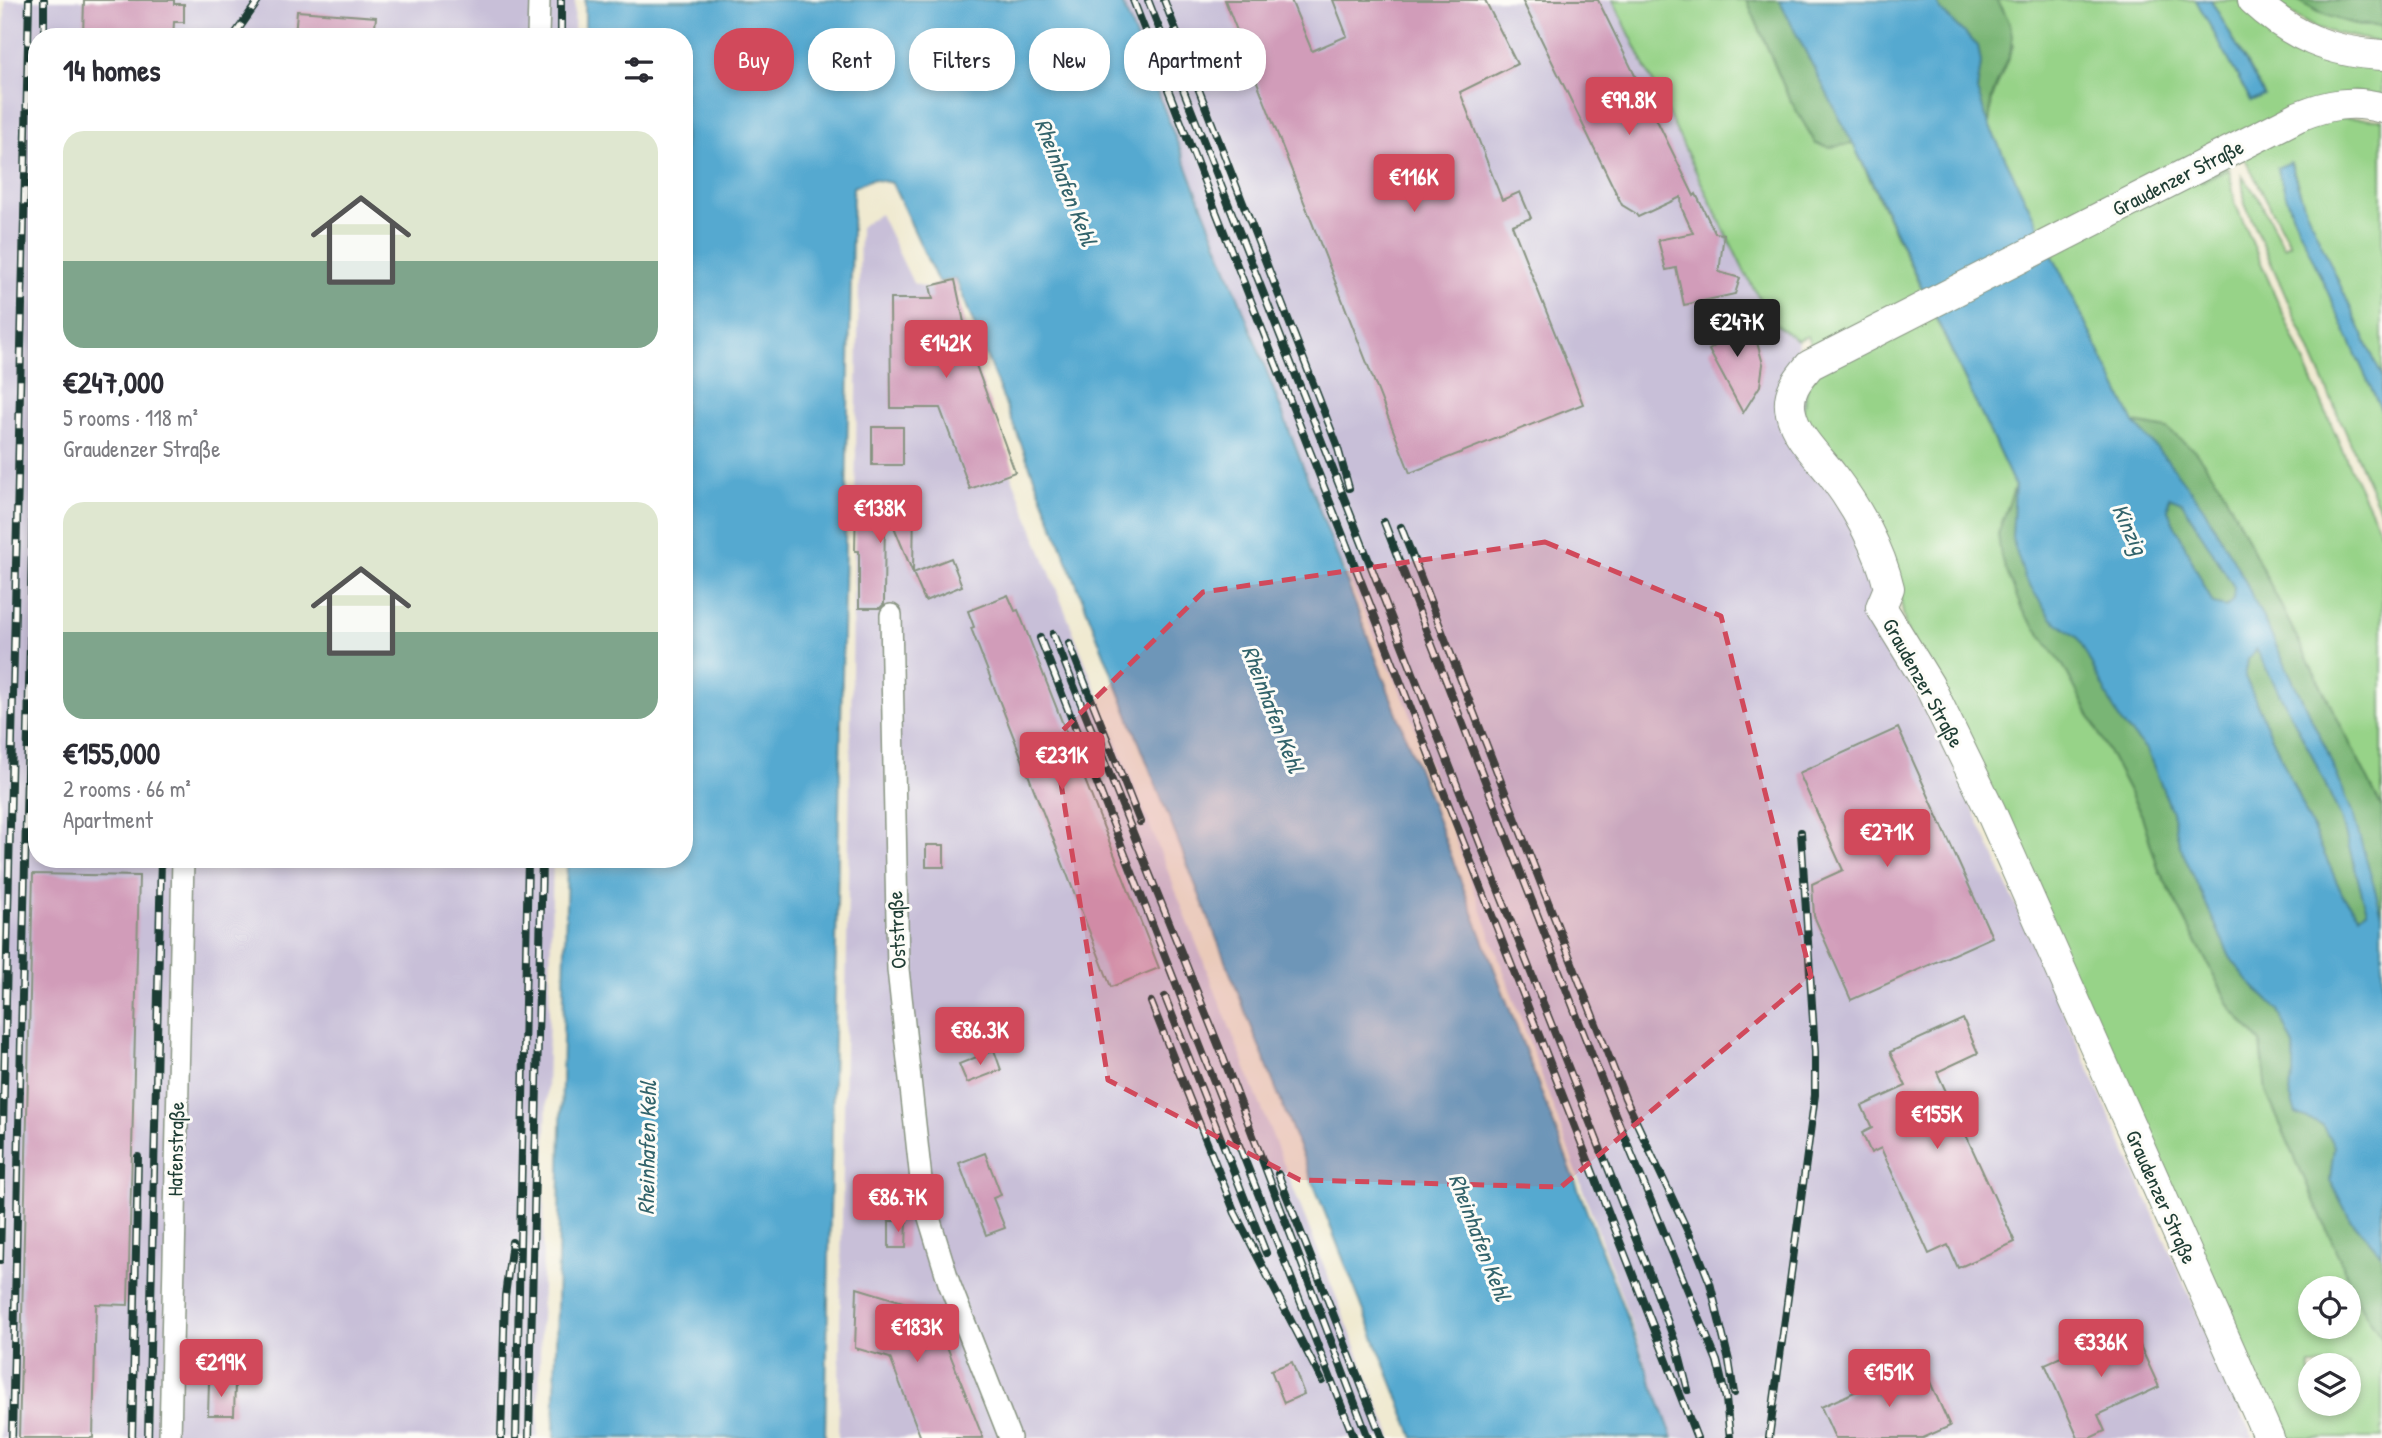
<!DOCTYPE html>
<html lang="en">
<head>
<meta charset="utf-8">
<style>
  :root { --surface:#fff; --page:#f7f7f7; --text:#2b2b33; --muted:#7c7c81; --accent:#d1495b }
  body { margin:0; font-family:"Patrick Hand",sans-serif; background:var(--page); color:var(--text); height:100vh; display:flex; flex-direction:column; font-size:26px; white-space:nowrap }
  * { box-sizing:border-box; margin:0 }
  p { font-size:23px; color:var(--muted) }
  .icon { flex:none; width:38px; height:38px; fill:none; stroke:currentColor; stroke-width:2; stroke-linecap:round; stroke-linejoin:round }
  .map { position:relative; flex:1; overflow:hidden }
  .details { position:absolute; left:28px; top:28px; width:665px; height:840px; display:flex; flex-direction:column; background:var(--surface); border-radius:28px; box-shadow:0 4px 10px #0003 }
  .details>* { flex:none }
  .banner { position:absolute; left:714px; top:28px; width:665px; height:63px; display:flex; gap:14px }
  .buttons { position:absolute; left:2298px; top:1276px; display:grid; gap:14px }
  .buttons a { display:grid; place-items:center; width:63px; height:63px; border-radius:50%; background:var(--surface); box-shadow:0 4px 10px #0003; font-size:35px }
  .price { position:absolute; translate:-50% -60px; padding:0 16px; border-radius:7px; background:var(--accent); color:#fff; font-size:23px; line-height:46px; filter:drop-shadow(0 2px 4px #0008) }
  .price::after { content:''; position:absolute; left:50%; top:42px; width:21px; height:16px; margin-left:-10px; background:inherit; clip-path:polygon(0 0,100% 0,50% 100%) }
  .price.current { background:#222; color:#fff }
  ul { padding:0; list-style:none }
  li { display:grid; align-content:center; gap:14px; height:371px; padding:0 35px }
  li span { display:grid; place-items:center; height:217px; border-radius:21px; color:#555 }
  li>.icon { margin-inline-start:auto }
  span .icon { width:126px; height:126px; fill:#fffc; stroke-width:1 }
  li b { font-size:30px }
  h2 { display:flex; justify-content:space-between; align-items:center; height:84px; padding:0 35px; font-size:30px }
  .chip { padding:0 24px; border-radius:28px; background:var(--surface); box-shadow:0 4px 10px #0003; font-size:24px; line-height:63px }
  .chip.current { background:var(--accent); color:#fff }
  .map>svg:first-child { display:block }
</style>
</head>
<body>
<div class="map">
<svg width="2382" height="1438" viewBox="0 0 2382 1438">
  <rect width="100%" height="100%" fill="#fdfcf7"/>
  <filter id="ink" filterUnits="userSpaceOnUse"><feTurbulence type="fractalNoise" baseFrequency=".0143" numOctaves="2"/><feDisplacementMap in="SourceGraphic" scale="14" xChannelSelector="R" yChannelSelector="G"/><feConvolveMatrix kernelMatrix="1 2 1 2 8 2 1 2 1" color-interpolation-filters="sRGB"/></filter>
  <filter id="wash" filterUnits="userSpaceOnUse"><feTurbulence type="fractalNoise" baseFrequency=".00686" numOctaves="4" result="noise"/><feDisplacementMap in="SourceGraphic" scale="28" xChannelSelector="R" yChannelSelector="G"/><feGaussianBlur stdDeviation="1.57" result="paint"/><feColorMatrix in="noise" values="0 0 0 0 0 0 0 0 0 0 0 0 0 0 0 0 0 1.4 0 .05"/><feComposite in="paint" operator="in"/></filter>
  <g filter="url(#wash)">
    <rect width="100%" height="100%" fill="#f0ead1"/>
    <!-- industrial -->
    <g fill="#c8bfd8">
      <polygon points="5,0 575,0 574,37 37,37 37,859 553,859 538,1438 0,1438 0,211"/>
      <polygon points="1121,0 1613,0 1745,273 1771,308 1767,318 1798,340 1796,361 1832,485 1878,574 1868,611 1920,700 1954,766 2253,1438 1673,1438 1407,705 1327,532 1241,304"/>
      <polygon points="880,214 913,283 939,292 1392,1438 838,1438 860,227"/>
    </g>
    <!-- green -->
    <g fill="#97d388" stroke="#5b885e" stroke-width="2" fill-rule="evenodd">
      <path d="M 1613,0 L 1747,0 L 1788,96 L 1831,147 L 1853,144 L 2015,486 L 1998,534 L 2022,610 L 2063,665 L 2142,816 L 2158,868 L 2232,1010 L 2261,1042 L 2266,1092 L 2362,1309 L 2382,1338 L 2382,1438 L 2280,1438 L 1905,625 L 1898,583 L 1802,419 L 1813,350 L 1807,336 L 1798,340 L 1766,318 L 1771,308 L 1761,301 L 1745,273 ZM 2310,1288 L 2348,1288 L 2348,1326 L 2310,1326 ZM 2310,1365 L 2348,1365 L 2348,1404 L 2310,1404 Z"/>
      <polygon points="1996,0 2196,0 2251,101 2264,94 2211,0 2237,0 2382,65 2382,98 2354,92 2200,183 2229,169 2235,203 2348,463 2382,535 2382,808 2220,484 2167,429 2134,423 1989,125 1992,99 2013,46 2003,9"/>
      <polygon points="2268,0 2298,0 2317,12 2360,26 2382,26 2382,43 2317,29"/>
      <polygon points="2313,117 2382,119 2382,377 2305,208 2291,162 2292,213 2382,412 2382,514 2245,204 2242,176 2258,197 2284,247 2290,244 2244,157"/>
    </g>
    <!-- forest -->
    <g fill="#79b574" stroke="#4c7954" stroke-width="2">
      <polygon points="1747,0 1779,0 1853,144 1830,147 1816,144 1788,96"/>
      <path d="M 1936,0 L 1996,0 C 2028,41 2004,58 1992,97 C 1990,106 1990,116 1989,125 L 1977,91 L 1981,63 L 1978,46 L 1941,11 Z"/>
      <path d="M 2298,0 L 2382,0 L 2382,26 C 2351,26 2323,17 2298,0 Z"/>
      <polygon points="2134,423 2167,429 2195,451 2220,484 2382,808 2382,914 2326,749 2243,577 2203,507"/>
      <polygon points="2015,486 2012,538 2051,618 2078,637 2121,723 2147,750 2172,812 2180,846 2230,957 2249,982 2278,1010 2294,1046 2294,1075 2289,1092 2296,1114 2322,1125 2334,1146 2330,1180 2349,1217 2382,1255 2382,1338 2362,1309 2266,1092 2261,1042 2232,1010 2158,868 2142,816 2063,665 2022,610 2001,557 1998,534"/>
      <polygon points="2169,496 2182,502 2234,587 2234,601 2226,607 2213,604 2168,511"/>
      <polygon points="2257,649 2310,751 2341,818 2367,911 2360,915 2343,896 2245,677 2248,659"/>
    </g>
    <!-- water -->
    <g fill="#55a9d0" stroke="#3a7382" stroke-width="2" fill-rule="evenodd">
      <polygon points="585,0 1121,0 1241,304 1673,1438 1414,1438 956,279 938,282 892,183 872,179 853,187 825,1438 554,1438 567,859 684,859 684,37 585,37"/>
      <path d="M 1779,0 L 1936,0 L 1941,11 L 1978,46 L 1981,63 L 1977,91 L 1989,125 L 2134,423 L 2168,461 L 2203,507 L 2243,577 L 2326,749 L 2353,814 L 2382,914 L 2382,1255 L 2349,1217 L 2330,1180 L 2334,1146 L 2322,1125 L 2296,1114 L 2289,1092 L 2294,1075 L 2294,1046 L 2278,1010 L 2249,982 L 2230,957 L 2180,846 L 2172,812 L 2147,750 L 2121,723 L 2078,638 L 2051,618 L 2025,579 L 2012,538 L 2015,486 L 1871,179 ZM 2169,497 L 2182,502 L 2234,587 L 2233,601 L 2226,607 L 2213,604 L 2168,511 ZM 2256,649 L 2310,751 L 2341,818 L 2367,911 L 2360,915 L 2343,896 L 2245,677 L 2248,659 Z"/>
      <polygon points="2196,0 2211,0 2264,95 2251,101"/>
      <polygon points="2290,162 2305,208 2382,377 2382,412 2292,213 2277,168"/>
    </g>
    <g id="blocks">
      <!-- building -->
      <g fill="#d19cb9">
        <polygon points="84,0 174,0 174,4 184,4 184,22 174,22 173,37 83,37"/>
        <polygon points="1225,0 1291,0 1312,51 1347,36 1333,0 1485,0 1517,64 1460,92 1502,200 1520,192 1531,218 1512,225 1583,404 1410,473"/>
        <polygon points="1522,0 1598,0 1694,196 1696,194 1715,233 1724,234 1719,272 1740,278 1735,294 1684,305 1676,268 1666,270 1658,240 1693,233 1682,209 1681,197 1638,217 1635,213 1622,205"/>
        <polygon points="297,11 376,17 374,37 295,37"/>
        <polygon points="955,280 969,346 1015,472 970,489 940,408 891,408 890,299 933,299 930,286"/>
        <polygon points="1734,313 1743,332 1749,328 1756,339 1763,364 1760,386 1743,413 1709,350 1715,346 1706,328"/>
        <rect x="872" y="427" width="31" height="38"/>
        <polygon points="856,502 914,502 913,573 885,505 884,604 880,608 859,608 859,551 855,551"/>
        <polygon points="951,558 962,586 925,601 913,573"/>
        <polygon points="1008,595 1015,611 1018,610 1159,968 1111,987 971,628 974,627 968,611"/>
        <polygon points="1898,728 1992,937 1851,1000 1814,916 1812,884 1843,870 1799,773"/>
        <rect x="926" y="845" width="18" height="22"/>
        <polygon points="33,874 139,876 128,1305 96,1304 93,1438 19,1438"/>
        <polygon points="1963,1019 1978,1053 1937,1072 2015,1242 1958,1268 1948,1245 1929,1254 1881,1148 1871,1153 1862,1133 1872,1128 1862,1106 1906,1086 1890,1052"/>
        <polygon points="994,1050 1001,1070 967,1083 959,1064"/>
        <polygon points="985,1153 1001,1195 993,1198 1005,1228 986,1235 959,1163"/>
        <polygon points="889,1221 907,1221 906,1248 889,1248"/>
        <polygon points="857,1288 933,1311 983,1438 921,1438 890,1358 855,1348"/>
        <polygon points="2131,1326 2159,1387 2098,1415 2105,1431 2090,1438 2078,1438 2045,1364"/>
        <polygon points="1292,1362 1304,1394 1284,1403 1271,1370"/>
        <polygon points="1921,1362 1950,1426 1923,1438 1835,1438 1821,1407"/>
        <polygon points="209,1382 235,1383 234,1415 208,1415"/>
      </g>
    </g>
  </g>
  <g filter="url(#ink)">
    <use href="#blocks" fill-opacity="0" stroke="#889482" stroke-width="2"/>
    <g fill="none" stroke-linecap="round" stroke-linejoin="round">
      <!-- street casing -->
      <g stroke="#889482" stroke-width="24">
        <g id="street">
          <polyline points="538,37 539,0"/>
          <polyline points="891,615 898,969 923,1198 949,1283 1010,1438"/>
          <polyline points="170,1438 183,859"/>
        </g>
      </g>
      <!-- secondary casing -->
      <g stroke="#889482" stroke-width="32">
        <g id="secondary">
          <path d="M 2253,0 C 2292,36 2329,52 2382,55"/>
          <path d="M 2269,1438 L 1990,810 L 1929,685 L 1881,607 L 1889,588 C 1880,549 1857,508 1833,476 C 1819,457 1796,437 1791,413 C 1786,393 1798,379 1810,365 L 2299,116 C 2326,105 2353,99 2382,108"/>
        </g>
      </g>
      <!-- street -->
      <use href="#street" stroke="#fff" stroke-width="21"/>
      <!-- secondary -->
      <use href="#secondary" stroke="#fff" stroke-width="30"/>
      <!-- rail casing -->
      <g stroke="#1f3d34" stroke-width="8">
        <g id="rail">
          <polyline points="1133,0 1697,1438"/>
          <polyline points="1148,0 1652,1280 1677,1347 1688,1390"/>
          <polyline points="1164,0 1337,445 1349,488"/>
          <polyline points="44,37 44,0"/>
          <polyline points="233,37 259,0"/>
          <polyline points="561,37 561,0"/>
          <polyline points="1384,522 1613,1109 1717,1361 1726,1399 1730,1438"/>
          <polyline points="1401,527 1625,1098 1698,1253 1710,1283 1729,1361 1734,1393"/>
          <polyline points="1053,634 1220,1049 1368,1438"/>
          <polyline points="1040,638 1354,1438"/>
          <polyline points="1069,643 1140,822"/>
          <polyline points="1165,997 1266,1253"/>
          <polyline points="1151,1002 1235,1213 1322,1381"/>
          <polyline points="1278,1174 1382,1438"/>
          <polyline points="0,1260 29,0"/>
          <polyline points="12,1438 37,333"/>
          <polyline points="132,1438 138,1157"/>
          <polyline points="148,1438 161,859"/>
          <polyline points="501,1438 505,1296 512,1242"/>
          <polyline points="516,1438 528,859"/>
          <polyline points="529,1438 542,859"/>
          <polyline points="1769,1438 1815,1095 1815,1052 1801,832"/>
        </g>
      </g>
      <!-- rail -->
      <use href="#rail" stroke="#fdfcf7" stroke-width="5" stroke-dasharray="16" stroke-linecap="butt"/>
    </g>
  </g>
  <!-- marked area -->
  <path fill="#d1495b" fill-opacity="0.2" stroke="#d1495b" stroke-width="5" stroke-dasharray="14 9" stroke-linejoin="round" d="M 1545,542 L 1721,616 L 1811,976 L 1561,1187 L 1300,1180 L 1108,1080 L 1054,739 L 1203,592 Z"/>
  <g text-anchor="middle" stroke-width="6" stroke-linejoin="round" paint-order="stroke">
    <!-- street labels -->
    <g font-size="21" fill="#1f3d34" stroke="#fdfcf7">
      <text transform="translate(2178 178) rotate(-27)" y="7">Graudenzer Straße</text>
      <text transform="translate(1923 683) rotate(61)" y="7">Graudenzer Straße</text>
      <text transform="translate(897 930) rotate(-93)" y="7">Oststraße</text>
      <text transform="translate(176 1149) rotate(-89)" y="7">Hafenstraße</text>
      <text transform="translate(2161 1197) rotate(66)" y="7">Graudenzer Straße</text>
    </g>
    <!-- water labels -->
    <g font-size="23" font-style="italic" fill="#32636b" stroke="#fdfcf7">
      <text transform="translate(1066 182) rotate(69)" y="8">Rheinhafen Kehl</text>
      <text transform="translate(2130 529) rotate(65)" y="8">Kinzig</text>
      <text transform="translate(1273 709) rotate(69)" y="8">Rheinhafen Kehl</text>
      <text transform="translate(647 1148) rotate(-89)" y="8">Rheinhafen Kehl</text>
      <text transform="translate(1480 1237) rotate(69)" y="8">Rheinhafen Kehl</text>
    </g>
  </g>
</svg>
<div class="buttons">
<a><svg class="icon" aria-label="locate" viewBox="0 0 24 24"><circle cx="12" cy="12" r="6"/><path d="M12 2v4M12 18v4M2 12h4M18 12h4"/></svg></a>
<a><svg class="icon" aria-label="layers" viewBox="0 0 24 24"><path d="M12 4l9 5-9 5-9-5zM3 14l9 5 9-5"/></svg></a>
</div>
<b class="price" style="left:1629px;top:137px">€99.8K</b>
<b class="price" style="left:1414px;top:214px">€116K</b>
<b class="price current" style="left:1737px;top:359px">€247K</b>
<b class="price" style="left:946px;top:380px">€142K</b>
<b class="price" style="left:880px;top:545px">€138K</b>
<b class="price" style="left:1062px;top:792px">€231K</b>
<b class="price" style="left:1887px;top:869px">€271K</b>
<b class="price" style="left:980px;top:1067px">€86.3K</b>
<b class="price" style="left:1937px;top:1151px">€155K</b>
<b class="price" style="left:898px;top:1234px">€86.7K</b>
<b class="price" style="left:917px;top:1364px">€183K</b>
<b class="price" style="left:2101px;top:1379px">€336K</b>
<b class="price" style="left:221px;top:1399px">€219K</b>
<b class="price" style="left:1889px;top:1409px">€151K</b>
<div class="banner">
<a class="chip current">Buy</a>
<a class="chip">Rent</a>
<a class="chip">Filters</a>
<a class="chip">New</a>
<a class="chip">Apartment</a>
</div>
<section class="details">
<h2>14 homes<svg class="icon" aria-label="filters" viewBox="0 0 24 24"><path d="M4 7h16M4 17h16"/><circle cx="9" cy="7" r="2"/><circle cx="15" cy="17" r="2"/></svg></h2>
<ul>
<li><span style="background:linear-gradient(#dfe7d0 60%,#7fa58c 0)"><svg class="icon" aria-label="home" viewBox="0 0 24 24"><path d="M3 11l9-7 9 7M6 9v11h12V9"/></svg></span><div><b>€247,000</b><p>5 rooms · 118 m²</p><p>Graudenzer Straße</p></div></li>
<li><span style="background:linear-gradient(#dfe7d0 60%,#7fa58c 0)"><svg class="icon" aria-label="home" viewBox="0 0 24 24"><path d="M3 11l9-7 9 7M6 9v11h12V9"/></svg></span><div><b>€155,000</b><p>2 rooms · 66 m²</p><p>Apartment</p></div></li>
</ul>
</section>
</div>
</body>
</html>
